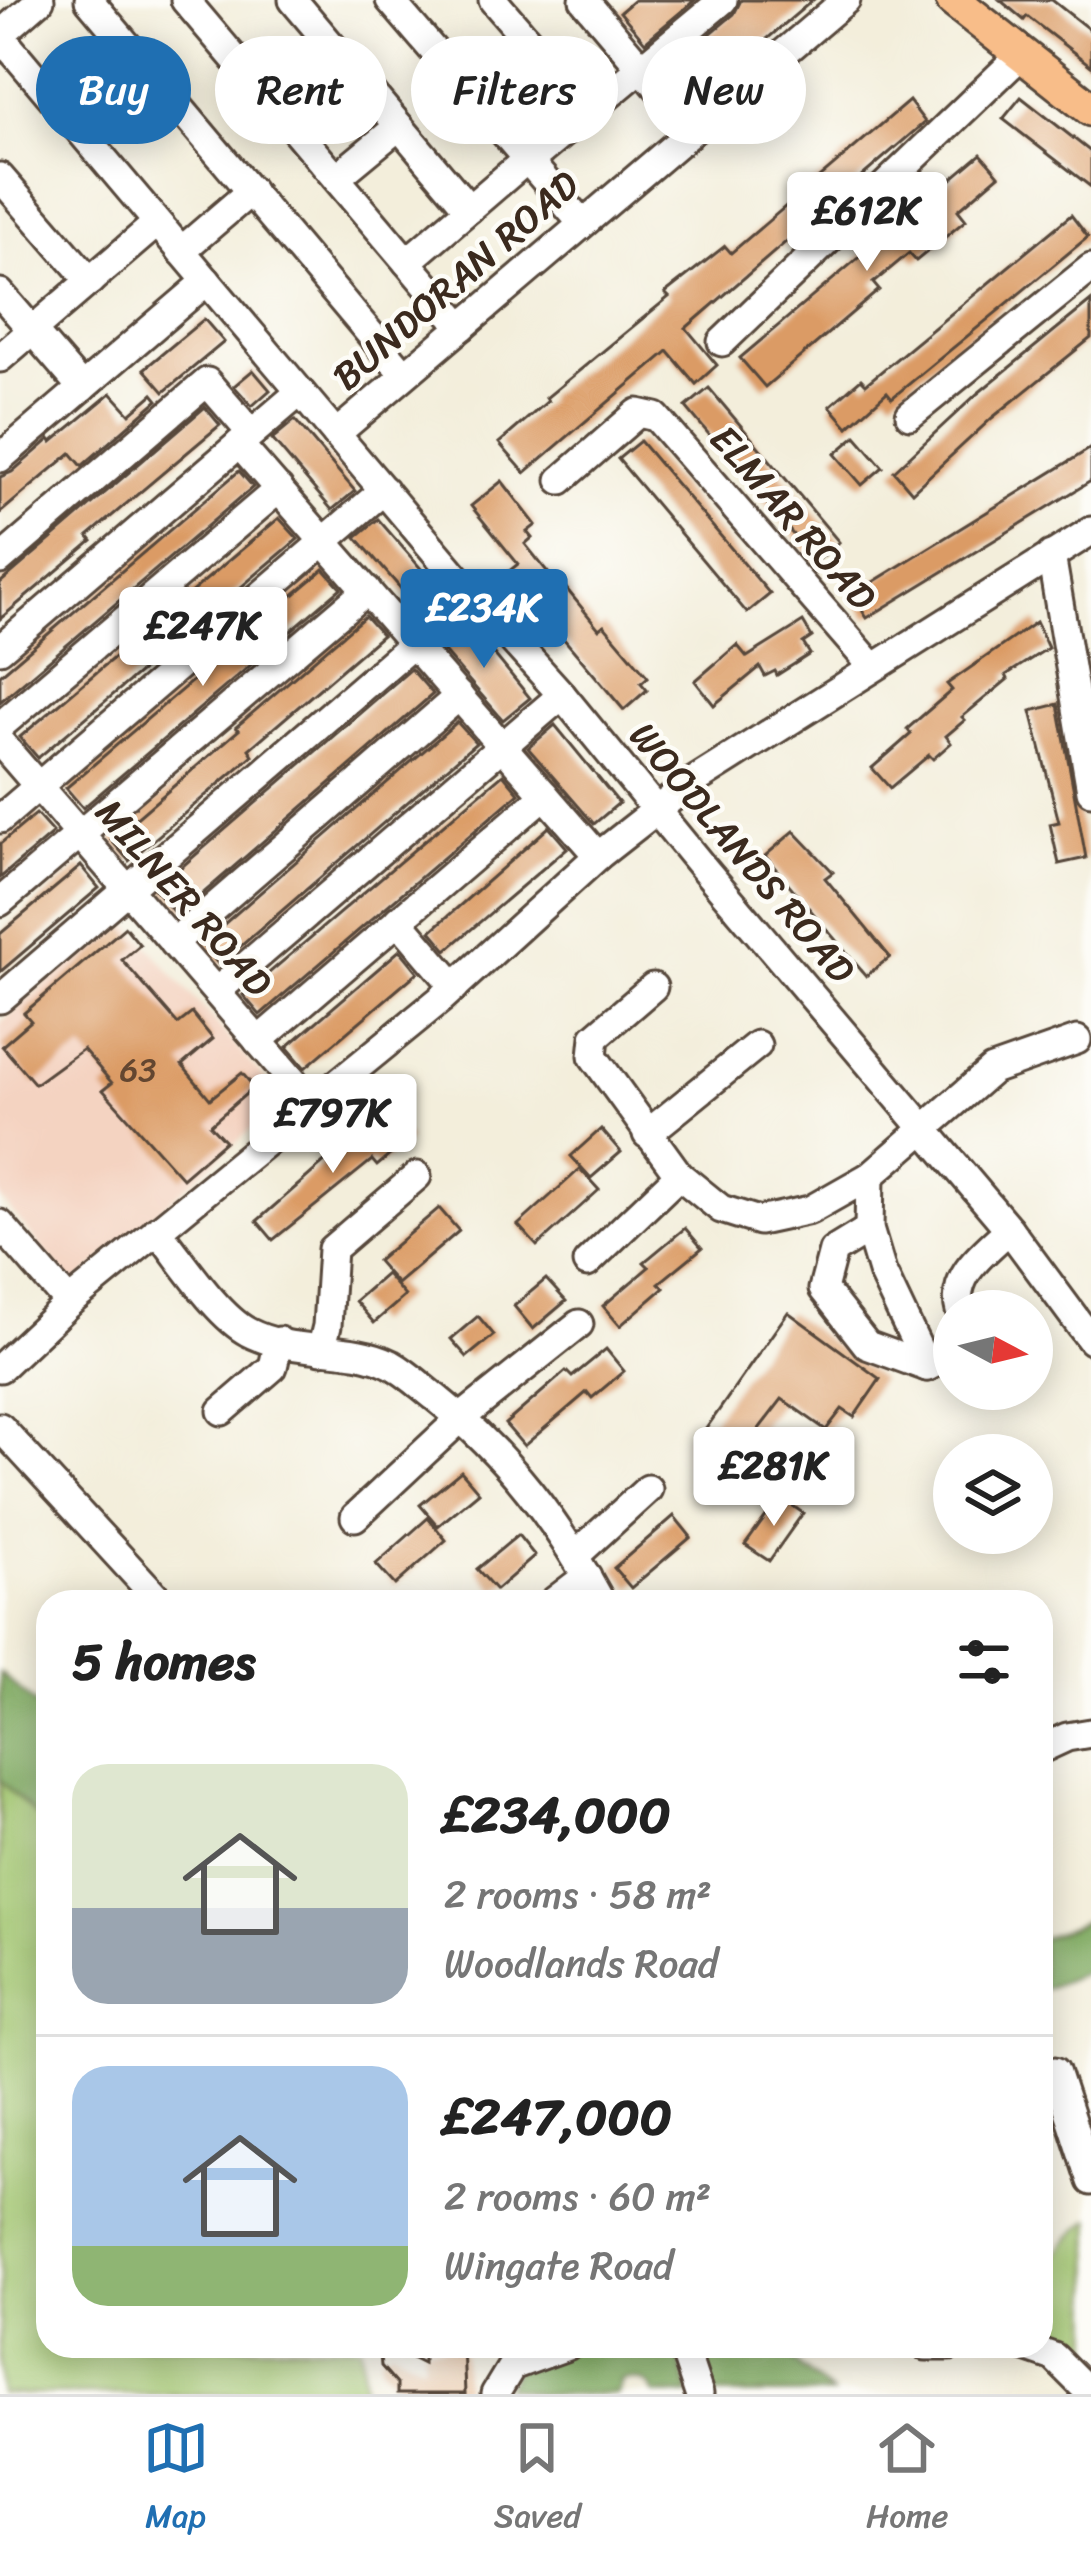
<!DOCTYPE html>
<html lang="en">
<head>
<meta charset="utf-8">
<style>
  :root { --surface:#fff; --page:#f6f6f6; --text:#222; --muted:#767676; --line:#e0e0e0; --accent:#1f6fb2 }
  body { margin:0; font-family:Sriracha,sans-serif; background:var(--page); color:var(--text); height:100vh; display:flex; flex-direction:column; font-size:45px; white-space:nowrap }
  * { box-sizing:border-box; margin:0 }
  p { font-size:39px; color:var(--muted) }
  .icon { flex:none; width:66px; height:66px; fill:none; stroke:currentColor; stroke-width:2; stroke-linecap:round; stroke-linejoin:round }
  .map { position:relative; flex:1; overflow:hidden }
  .side { position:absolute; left:36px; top:1590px; width:1017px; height:768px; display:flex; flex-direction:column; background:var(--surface); border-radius:36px; box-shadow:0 6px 30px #0003 }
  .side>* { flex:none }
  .top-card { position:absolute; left:36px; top:36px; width:1020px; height:108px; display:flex; gap:24px }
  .needle { width:78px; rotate:97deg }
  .tools { position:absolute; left:933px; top:1290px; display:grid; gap:24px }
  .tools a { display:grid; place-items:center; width:120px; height:120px; border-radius:50%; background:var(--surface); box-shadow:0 6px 30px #0003; font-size:60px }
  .price { position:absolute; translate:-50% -102px; padding:0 27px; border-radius:12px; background:#fff; color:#222; font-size:39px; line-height:78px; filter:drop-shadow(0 3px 6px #0008) }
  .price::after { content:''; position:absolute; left:50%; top:72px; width:36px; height:27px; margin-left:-18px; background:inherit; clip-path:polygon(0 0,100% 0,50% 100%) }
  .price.active { background:var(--accent); color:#fff }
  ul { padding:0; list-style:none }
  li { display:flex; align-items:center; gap:36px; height:300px; padding:0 36px }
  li+li { border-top:3px solid var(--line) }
  li span { display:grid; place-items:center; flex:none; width:336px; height:240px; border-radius:36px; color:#555 }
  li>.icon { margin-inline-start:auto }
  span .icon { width:144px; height:144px; fill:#fffc; stroke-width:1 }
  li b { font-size:51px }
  h2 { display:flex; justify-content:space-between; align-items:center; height:144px; padding:0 36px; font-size:51px }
  .tag { padding:0 42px; border-radius:54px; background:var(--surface); box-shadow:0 6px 30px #0003; font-size:42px; line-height:108px }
  .tag.active { background:var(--accent); color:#fff }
  .tab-bar { display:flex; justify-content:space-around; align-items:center; height:168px; border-top:3px solid var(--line); background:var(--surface); font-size:33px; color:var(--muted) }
  .tab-bar a { display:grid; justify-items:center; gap:6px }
  .tab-bar .active { color:var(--accent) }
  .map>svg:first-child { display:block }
</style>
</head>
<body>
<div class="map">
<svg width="1091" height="2394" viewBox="0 0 1091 2394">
  <rect width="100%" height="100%" fill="#fdfcf7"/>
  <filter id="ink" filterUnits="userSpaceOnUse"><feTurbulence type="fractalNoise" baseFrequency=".00833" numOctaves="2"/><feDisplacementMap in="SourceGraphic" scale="24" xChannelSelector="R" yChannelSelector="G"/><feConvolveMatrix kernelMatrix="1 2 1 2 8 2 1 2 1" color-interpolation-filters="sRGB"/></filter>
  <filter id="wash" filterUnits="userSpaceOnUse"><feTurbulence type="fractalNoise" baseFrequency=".004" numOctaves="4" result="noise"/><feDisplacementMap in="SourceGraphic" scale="48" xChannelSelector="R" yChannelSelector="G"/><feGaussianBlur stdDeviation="2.7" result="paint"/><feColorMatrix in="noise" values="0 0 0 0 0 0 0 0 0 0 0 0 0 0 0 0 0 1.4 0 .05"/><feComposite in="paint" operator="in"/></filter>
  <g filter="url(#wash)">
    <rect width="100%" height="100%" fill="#f3eedb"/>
    <!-- built -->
    <polygon fill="#f4d3c1" points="123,917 284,1101 73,1285 0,1198 0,1023"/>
    <!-- green -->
    <g fill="#a1c56f" stroke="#6e7846" stroke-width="3">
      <polygon points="0,1780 48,1828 48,2346 360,2346 365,2394 0,2394"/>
      <path d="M 1091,2219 L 1091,2360 L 1066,2333 L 1041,2329 C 1041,2279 1052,2250 1091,2219 Z"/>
    </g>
    <!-- forest -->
    <g fill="#80aa62" stroke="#5e6a40" stroke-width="3">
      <polygon points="0,1673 48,1716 48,1828 0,1780"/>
      <polygon points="1091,1919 1091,1970 1041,1990 1041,1939"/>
      <path d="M 580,2346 L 676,2346 L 690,2394 L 654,2394 C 649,2380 634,2377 621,2380 L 617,2394 L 544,2394 L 506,2387 L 516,2369 Z"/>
      <polygon points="694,2346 776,2346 832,2394 704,2394"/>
    </g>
    <g id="blocks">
      <!-- building -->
      <g fill="#db9b65">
        <polygon points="634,0 695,0 645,42 620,12"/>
        <polygon points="741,0 813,0 694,101 668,69 734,14"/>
        <polygon points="1000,0 1052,0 1091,31 1091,66 1027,16 1024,20"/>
        <polygon points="1021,97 1091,152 1091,187 1003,119"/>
        <polygon points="909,101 925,122 686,328 717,365 696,384 668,351 525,473 499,443 548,401 546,398 669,297 665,293 725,246 731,253"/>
        <polygon points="981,154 999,175 958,210 966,220 916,261 909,253 873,283 879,290 765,387 740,358"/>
        <polygon points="1071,215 1088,237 892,398 887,392 848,427 830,406 861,379 866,384"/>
        <polygon points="1091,301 1091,338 992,418 912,492 894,471 977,394"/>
        <polygon points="204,319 224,342 164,392 144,369"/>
        <polygon points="253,370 270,390 252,406 234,386"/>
        <polygon points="709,388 839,542 816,562 686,407"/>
        <polygon points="111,393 130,414 153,394 158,400 82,466 71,453 0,513 0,477 12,472 50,439 52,442"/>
        <polygon points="205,407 220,425 88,536 92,541 0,619 0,583"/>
        <polygon points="295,420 355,491 332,510 272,439"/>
        <polygon points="856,436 883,467 862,485 835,454"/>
        <polygon points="640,441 770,594 747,613 618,459"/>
        <polygon points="1091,448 1091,481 867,618 852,595"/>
        <polygon points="239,471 253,487 0,702 0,675"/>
        <polygon points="502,481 536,525 527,532 532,538 525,544 558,585 561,582 599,629 604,625 648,677 641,683 647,690 624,710 547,619 543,621 533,608 535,606 508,572 518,564 471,506"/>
        <polygon points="279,518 298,539 38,758 20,737"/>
        <polygon points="378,519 443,594 422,613 356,537"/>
        <polygon points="324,569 341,588 83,808 66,788"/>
        <polygon points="365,616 382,635 249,749 253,755 129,861 111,840 239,730 236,727"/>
        <polygon points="467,621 530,698 503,720 439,646"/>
        <polygon points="803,622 812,637 803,643 810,654 777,675 775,671 765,676 760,667 714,705 695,681 737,645 747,657"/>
        <polygon points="1036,622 1048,648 1006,675 1008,679 962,717 965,720 946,736 951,743 933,759 929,755 890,788 872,768 911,734 907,729 952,690 947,684"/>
        <polygon points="411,669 433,694 177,916 155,890"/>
        <polygon points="1058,704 1086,858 1059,864 1050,824 1059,822 1031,711"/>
        <polygon points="457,722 476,743 219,965 201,944"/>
        <polygon points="555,725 619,803 594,824 528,748"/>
        <polygon points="503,774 519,793 260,1015 243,995"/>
        <polygon points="36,814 53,833 0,878 0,844"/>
        <polygon points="549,827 567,848 447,950 431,931"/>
        <polygon points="794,831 833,872 825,878 890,957 866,976 765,856"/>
        <polygon points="81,866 99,888 0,972 0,934"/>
        <polygon points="125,927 140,945 122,960 178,1024 192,1013 213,1039 182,1065 210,1099 242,1073 254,1087 210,1125 225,1141 182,1178 103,1090 112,1083 83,1049 35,1084 2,1046 31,1021 24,1013"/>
        <polygon points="400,950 418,972 305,1068 287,1047"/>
        <polygon points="390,1116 409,1139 377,1166 372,1160 273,1240 257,1221 353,1137 358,1144"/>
        <polygon points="601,1129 621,1152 591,1178 571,1156"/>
        <polygon points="580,1169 599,1190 537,1246 518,1225"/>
        <polygon points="439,1208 459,1231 397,1284 377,1261"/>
        <polygon points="685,1228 702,1248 659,1283 664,1288 620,1326 603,1306 649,1267 644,1262"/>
        <polygon points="386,1274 405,1296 374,1323 355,1301"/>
        <polygon points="546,1279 566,1301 533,1329 514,1306"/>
        <polygon points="788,1312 880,1379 854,1417 842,1409 826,1430 782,1399 729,1468 696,1443"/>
        <polygon points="478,1316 494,1335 467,1357 451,1339"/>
        <polygon points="606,1349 624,1371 592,1398 587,1392 524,1446 505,1424 566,1371 572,1377"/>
        <polygon points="461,1471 479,1492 438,1526 420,1505"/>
        <polygon points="780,1497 803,1513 769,1561 745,1545"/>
        <polygon points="674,1516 691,1537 631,1588 614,1568"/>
        <polygon points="428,1518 446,1540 395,1585 376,1564"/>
        <polygon points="518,1535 535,1556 496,1590 477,1569"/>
        <polygon points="423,2346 463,2346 465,2394 397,2394 397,2384 381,2366 380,2355 391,2348 423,2364"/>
      </g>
    </g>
  </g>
  <g filter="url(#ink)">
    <use href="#blocks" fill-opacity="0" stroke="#57473a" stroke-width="3"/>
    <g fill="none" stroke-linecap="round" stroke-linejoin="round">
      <!-- minor casing -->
      <g stroke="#57473a" stroke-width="33">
        <g id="minor">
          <polyline points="89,0 404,374"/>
          <polyline points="185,0 462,327"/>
          <polyline points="293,0 469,209 407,262"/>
          <polyline points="390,0 581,222"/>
          <polyline points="493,0 588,110"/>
          <polyline points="584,0 693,129"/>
          <polyline points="0,35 40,0"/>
          <polyline points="0,36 471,594 562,695 701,865 1009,1229 1091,1340"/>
          <polyline points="528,162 723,0"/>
          <polyline points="0,177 90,281"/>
          <polyline points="336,178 399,126"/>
          <polyline points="469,209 526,160"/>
          <polyline points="181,251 251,191"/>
          <polyline points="0,293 82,388"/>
          <polyline points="722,342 1022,54"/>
          <polyline points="0,358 157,223"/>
          <polyline points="910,415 1091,268"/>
          <polyline points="336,434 846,0"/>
          <polyline points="239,444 598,856"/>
          <polyline points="0,458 207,281"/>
          <polyline points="561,480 638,413 656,417 873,667"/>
          <polyline points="1051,555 1091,791"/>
          <polyline points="0,560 207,382 251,433"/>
          <polyline points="0,649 300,392"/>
          <polyline points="0,726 279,489"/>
          <polyline points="0,742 312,1103"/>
          <polyline points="0,819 384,490"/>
          <polyline points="0,902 367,590"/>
          <polyline points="398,920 455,987"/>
          <polyline points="173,943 459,696"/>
          <polyline points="653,987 595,1037 593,1056 679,1175 721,1209 759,1221 810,1210 870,1176 992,1070 1077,1040"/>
          <polyline points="217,991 562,695"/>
          <polyline points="0,999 471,594"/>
          <polyline points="258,1041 545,795"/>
          <polyline points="647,1134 757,1045"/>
          <polyline points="870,1176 869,1229 882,1272 927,1367 954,1354"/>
          <polyline points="0,1224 69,1303"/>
          <polyline points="869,1229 833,1251 823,1289 867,1345 927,1367"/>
          <path d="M 157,1230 C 181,1259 216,1315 248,1332 C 292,1355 348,1343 391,1364 C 407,1373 421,1386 435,1397 C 508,1455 557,1521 601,1602"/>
          <polyline points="587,1263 679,1175"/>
          <path d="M 960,1311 C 950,1275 986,1252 1009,1229"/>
          <polyline points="321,1350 327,1326 332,1249 417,1176"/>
          <polyline points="0,1368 69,1303 441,999 598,856 691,783 1091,531"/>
          <polyline points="222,1411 273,1367 279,1341"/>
          <polyline points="0,1427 161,1602"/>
          <polyline points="355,1517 461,1418 579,1324"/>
          <polyline points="576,1555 648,1489"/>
          <polyline points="553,1602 587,1576"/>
          <polyline points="1041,1749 1067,1737 1091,1733"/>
          <polyline points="1041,2073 1055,2071 1091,2181"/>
          <polyline points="683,2346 699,2394"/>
          <polyline points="926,2346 950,2346"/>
          <polyline points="1022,2346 1054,2357 1091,2394"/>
          <polyline points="495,2394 512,2366 567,2346"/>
        </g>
      </g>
      <!-- major casing -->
      <g stroke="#57473a" stroke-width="39">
        <polyline id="major" points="953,0 1091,109"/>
      </g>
      <!-- minor -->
      <use href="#minor" stroke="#fff" stroke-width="27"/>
      <!-- major -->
      <use href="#major" stroke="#f8bd89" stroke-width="33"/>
    </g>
  </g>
  <g text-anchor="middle" stroke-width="9" stroke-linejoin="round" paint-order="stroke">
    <!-- number labels -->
    <g font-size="33" fill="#634630">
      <text x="138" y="1081">63</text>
    </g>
    <!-- street labels -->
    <g font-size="39" fill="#3b2a1e" stroke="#fdfcf7">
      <text transform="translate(455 280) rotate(-41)" y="14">BUNDORAN ROAD</text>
      <text transform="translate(794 517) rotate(49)" y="14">ELMAR ROAD</text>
      <text transform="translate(743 852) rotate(50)" y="14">WOODLANDS ROAD</text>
      <text transform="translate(185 897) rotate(49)" y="14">MILNER ROAD</text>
    </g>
  </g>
</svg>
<div class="tools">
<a><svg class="needle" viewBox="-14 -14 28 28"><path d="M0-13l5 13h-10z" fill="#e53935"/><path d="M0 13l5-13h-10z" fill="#767676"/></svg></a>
<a><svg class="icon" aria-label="layers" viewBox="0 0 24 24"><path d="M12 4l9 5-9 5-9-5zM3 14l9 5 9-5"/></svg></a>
</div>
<b class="price" style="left:867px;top:274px">£612K</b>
<b class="price active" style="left:484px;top:671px">£234K</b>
<b class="price" style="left:203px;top:689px">£247K</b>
<b class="price" style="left:333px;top:1176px">£797K</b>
<b class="price" style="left:774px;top:1529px">£281K</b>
<div class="top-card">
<a class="tag active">Buy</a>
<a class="tag">Rent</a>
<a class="tag">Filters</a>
<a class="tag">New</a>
</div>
<section class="side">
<h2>5 homes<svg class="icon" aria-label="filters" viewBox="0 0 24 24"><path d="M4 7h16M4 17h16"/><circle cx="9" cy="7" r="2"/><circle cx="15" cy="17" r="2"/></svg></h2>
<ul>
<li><span style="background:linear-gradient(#dfe7d0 60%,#9aa5b1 0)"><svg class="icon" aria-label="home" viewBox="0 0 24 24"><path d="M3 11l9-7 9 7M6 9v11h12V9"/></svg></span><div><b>£234,000</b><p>2 rooms · 58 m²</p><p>Woodlands Road</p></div></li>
<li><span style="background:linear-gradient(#a9c7e8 75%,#8fb573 0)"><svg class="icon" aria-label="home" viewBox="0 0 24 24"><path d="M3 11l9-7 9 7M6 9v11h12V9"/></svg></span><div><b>£247,000</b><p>2 rooms · 60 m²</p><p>Wingate Road</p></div></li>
</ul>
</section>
</div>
<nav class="tab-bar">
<a class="active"><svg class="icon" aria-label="map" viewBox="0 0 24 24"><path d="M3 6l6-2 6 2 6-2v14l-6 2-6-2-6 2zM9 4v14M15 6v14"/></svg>Map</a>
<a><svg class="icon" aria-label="saved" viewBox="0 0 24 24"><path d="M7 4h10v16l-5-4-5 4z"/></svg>Saved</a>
<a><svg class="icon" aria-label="home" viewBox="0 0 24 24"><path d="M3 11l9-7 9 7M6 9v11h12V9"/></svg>Home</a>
</nav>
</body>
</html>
